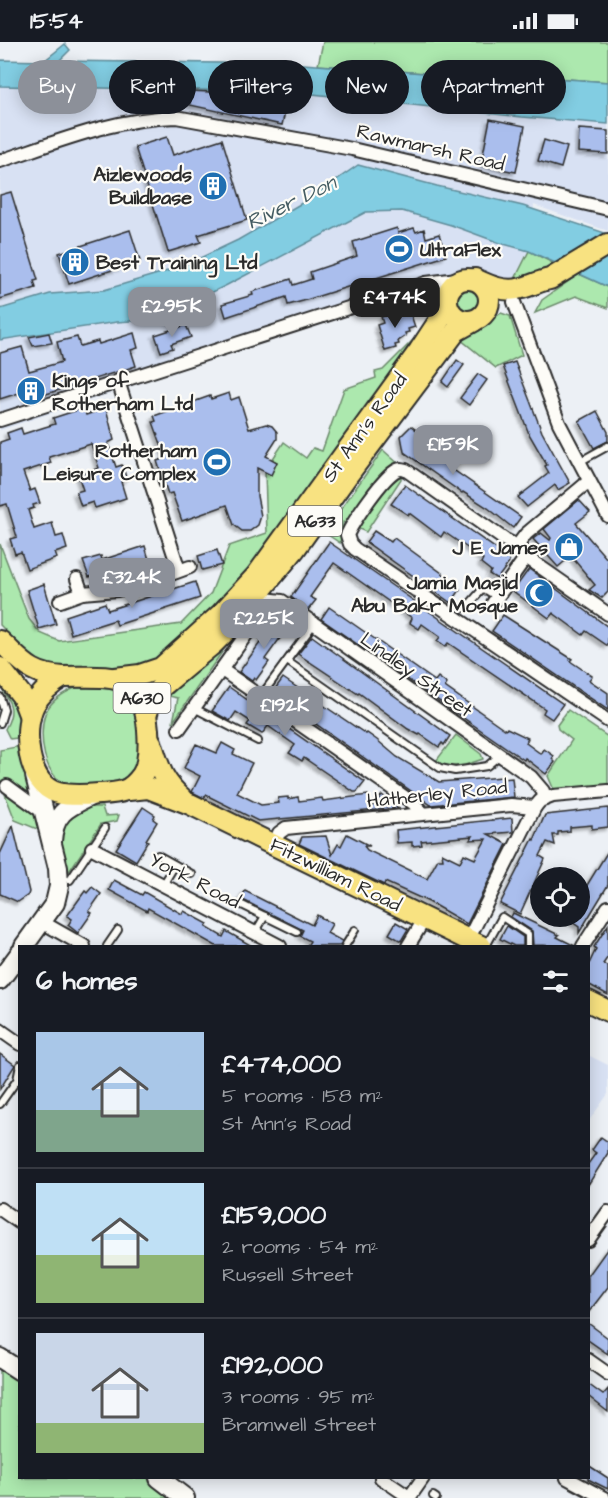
<!DOCTYPE html>
<html lang="en">
<head>
<meta charset="utf-8">
<style>
  :root { --surface:#171b24; --page:#242831; --text:#f1f3f6; --muted:#9ea1a6; --line:#363941; --accent:#8c9099 }
  body { margin:0; font-family:"Architects Daughter",sans-serif; background:var(--page); color:var(--text); height:100vh; display:flex; flex-direction:column; font-size:22px; white-space:nowrap }
  * { box-sizing:border-box; margin:0 }
  p { font-size:20px; color:var(--muted) }
  .icon { flex:none; width:33px; height:33px; fill:none; stroke:currentColor; stroke-width:2; stroke-linecap:round; stroke-linejoin:round }
  .map { position:relative; flex:1; overflow:hidden }
  .sheet { position:absolute; left:18px; top:903px; width:572px; height:534px; display:flex; flex-direction:column; background:var(--surface); border-radius:0px; box-shadow:0 3px 15px #0003 }
  .sheet>* { flex:none }
  .top-card { position:absolute; left:18px; top:18px; width:573px; height:54px; display:flex; gap:12px }
  .tools { position:absolute; left:530px; top:825px; display:grid; gap:12px }
  .tools a { display:grid; place-items:center; width:60px; height:60px; border-radius:50%; background:var(--surface); box-shadow:0 3px 15px #0003; font-size:30px }
  .price { position:absolute; translate:-50% -51px; padding:0 14px; border-radius:12px; background:var(--accent); color:#fff; font-size:20px; line-height:39px; filter:drop-shadow(0 2px 3px #0008) }
  .price::after { content:''; position:absolute; left:50%; top:36px; width:18px; height:14px; margin-left:-9px; background:inherit; clip-path:polygon(0 0,100% 0,50% 100%) }
  .price.active { background:#222; color:#fff }
  ul { padding:0; list-style:none }
  li { display:flex; align-items:center; gap:18px; height:150px; padding:0 18px }
  li+li { border-top:2px solid var(--line) }
  li span { display:grid; place-items:center; flex:none; width:168px; height:120px; border-radius:0px; color:#555 }
  li>.icon { margin-inline-start:auto }
  span .icon { width:72px; height:72px; fill:#fffc; stroke-width:1 }
  li b { font-size:26px }
  h2 { display:flex; justify-content:space-between; align-items:center; height:72px; padding:0 18px; font-size:26px }
  .chip { padding:0 21px; border-radius:27px; background:var(--surface); box-shadow:0 3px 15px #0003; font-size:21px; line-height:54px }
  .chip.active { background:var(--accent); color:#fff }
  .status { display:flex; justify-content:space-between; align-items:center; height:42px; padding:0 30px; background:var(--surface); direction:ltr }
  .status svg { height:16px; fill:currentColor }
  .map>svg:first-child { display:block }
</style>
</head>
<body>
<div class="status"><b>15:54</b><svg viewBox="0 0 49 12"><path d="M0 12V9h3v3zM5 12V6h3v6zM10 12V3h3v9zM15 12V0h3v12zM26 1h20v11H26zM47 4h2v5h-2z"/></svg></div>
<div class="map">
<svg width="608" height="1456" viewBox="0 0 608 1456">
  <defs>
    <filter id="shadow"><feDropShadow dx="-3" dy="3" stdDeviation="1.5" flood-color="#0004"/></filter>
  </defs>
  <rect width="100%" height="100%" fill="#ecf0f5"/>
  <filter id="ink" filterUnits="userSpaceOnUse"><feTurbulence type="fractalNoise" baseFrequency=".0167" numOctaves="2"/><feDisplacementMap in="SourceGraphic" scale="12" xChannelSelector="R" yChannelSelector="G"/><feConvolveMatrix kernelMatrix="1 2 1 2 8 2 1 2 1" color-interpolation-filters="sRGB"/></filter>
  <g filter="url(#ink)">
    <!-- built -->
    <g fill="#d8e1f3">
      <polygon points="0,26 16,45 294,50 522,75 608,82 608,189 534,163 529,209 513,241 474,230 0,388 0,298 96,283 86,248 50,252 0,266"/>
      <polygon points="588,1013 608,1023 608,1052 588,1080"/>
    </g>
    <!-- green -->
    <g fill="#ace8ae" stroke="#6c8a6c" stroke-width="1.5">
      <polygon points="323,0 608,0 608,40 554,36 478,35 318,23"/>
      <polygon points="529,209 557,223 536,236 513,241"/>
      <polygon points="579,232 608,245 608,266 576,254 535,271 542,258"/>
      <circle cx="468" cy="258" r="12"/>
      <polygon points="501,271 510,274 522,313 496,326 460,297"/>
      <polygon points="431,280 238,545 154,623 140,626 47,623 38,621 0,583 0,502 29,577 40,591 59,599 181,582 211,551 229,504 267,491 265,430 271,432 277,420 272,418 284,400 306,416 313,406 322,409 344,347 376,336 375,330 383,328"/>
      <polygon points="383,408 401,424 401,437 366,490 343,480 340,501 325,491 328,485"/>
      <polygon points="229,600 173,680 178,656 169,654"/>
      <path d="M 0,635 L 19,657 L 24,695 L 10,697 L 5,687 C 21,659 0,657 0,635 Z"/>
      <path d="M 75,646 C 97,646 131,642 137,670 C 139,677 138,685 139,693 C 140,704 140,718 133,728 C 126,739 113,740 101,741 C 91,742 79,745 69,743 C 43,736 38,694 45,672 C 50,659 63,651 75,646 Z"/>
      <polygon points="568,668 608,695 608,744 554,748 548,734 572,698 558,687 557,683"/>
      <polygon points="456,693 481,712 483,717 465,723 444,725 436,719"/>
      <polygon points="21,704 42,789 15,778 0,739 0,708"/>
      <path d="M 91,765 L 102,765 L 105,774 L 119,773 L 117,779 L 101,782 L 68,831 C 61,799 51,778 91,765 Z"/>
      <polygon points="0,1325 19,1339 20,1436 147,1436 174,1456 0,1456"/>
    </g>
    <!-- water -->
    <g fill="#82cde2" stroke="#5f8c99" stroke-width="1.5">
      <polygon points="65,2 70,8 59,19 303,22 478,35 554,36 608,40 608,82 522,75 294,50 0,44 0,18 44,19"/>
      <polygon points="358,123 437,144 523,164 608,192 608,245 529,209 500,201 451,183 402,169 366,170 227,243 157,277 117,280 0,298 0,267 50,252 104,248 181,225 238,198 307,158"/>
    </g>
    <!-- building -->
    <g fill="#aabeed" stroke="#2b2b2b" stroke-width="1.5" filter="url(#shadow)">
      <polygon points="190,49 251,52 250,57 270,60 268,67 285,70 282,83 190,63"/>
      <polygon points="490,77 525,84 516,130 481,123"/>
      <polygon points="579,87 608,89 608,112 578,110"/>
      <polygon points="167,95 173,113 222,97 247,178 198,193 201,200 168,210 135,105"/>
      <polygon points="544,98 567,105 561,126 538,119"/>
      <polygon points="11,150 38,238 34,239 36,246 0,257 0,153"/>
      <polygon points="397,186 398,191 414,186 416,190 424,187 426,196 439,192 446,214 303,259 288,263 286,255 226,275 222,262 253,253 252,250 291,237 293,243 312,237 310,230 357,214 353,200"/>
      <polygon points="130,188 140,219 69,242 59,211"/>
      <polygon points="402,269 403,272 410,270 415,285 408,287 409,290 405,291 406,294 398,299 399,302 395,303 396,306 385,309 377,283 383,281 381,275"/>
      <polygon points="186,283 191,295 171,302 173,306 161,310 155,293"/>
      <polygon points="49,291 52,301 33,304 29,295"/>
      <polygon points="134,291 138,306 131,308 136,324 27,358 25,349 0,357 0,311 22,305 29,329 62,320 57,300 77,295 80,304 98,299 99,302"/>
      <polygon points="457,318 464,323 448,345 442,340"/>
      <polygon points="515,320 542,390 570,441 558,448 555,443 527,465 518,455 549,431 545,424 547,423 529,392 503,324"/>
      <polygon points="478,332 487,338 469,363 460,356"/>
      <polygon points="229,351 231,358 239,355 249,387 266,382 272,384 277,390 277,397 266,414 277,420 271,433 257,426 257,454 261,474 258,483 250,489 242,489 234,483 227,463 182,479 172,451 168,452 157,419 166,416 153,380 156,379 154,374 210,354 211,357"/>
      <polygon points="84,366 86,373 106,366 114,398 108,401 116,425 122,423 127,438 121,440 126,456 95,466 93,460 81,464 76,450 83,448 78,433 99,426 91,402 49,415 51,421 23,430 30,449 35,447 40,461 33,463 34,466 28,468 34,487 52,481 56,495 63,493 67,507 55,511 57,516 27,527 21,510 15,512 10,497 17,495 7,462 0,464 0,400 9,397 7,391 21,386 23,392 45,385 55,382 53,376"/>
      <polygon points="597,369 608,390 608,399 594,406 579,379"/>
      <polygon points="411,384 428,397 422,406 521,475 513,486 488,466 463,450 462,451 404,410 401,394"/>
      <polygon points="405,443 509,516 509,521 497,537 489,532 491,529 481,521 483,517 469,507 444,490 441,495 409,471 408,473 391,462"/>
      <polygon points="579,458 590,470 576,481 608,518 608,550 602,556 589,548 595,543 571,514 558,525 533,497 541,491 550,498 551,496 544,487"/>
      <polygon points="374,489 391,500 394,496 457,542 456,544 460,548 451,561 366,500"/>
      <polygon points="329,500 563,662 552,677 543,671 545,667 448,601 445,605 437,599 440,595 422,582 419,587 410,581 412,576 334,521 310,555 316,558 308,568 291,555"/>
      <polygon points="145,504 150,521 111,534 110,529 89,535 83,519 101,514 102,518"/>
      <polygon points="217,508 222,523 202,528 198,514"/>
      <polygon points="529,527 608,585 608,604 586,589 583,593 553,571 549,576 513,549"/>
      <polygon points="195,540 200,556 117,583 115,578 71,592 66,574 105,561 108,568"/>
      <polygon points="44,542 56,582 39,587 27,548"/>
      <polygon points="329,565 435,639 438,635 447,642 445,645 506,688 507,686 528,696 526,701 541,712 544,707 554,714 552,717 555,720 546,732 525,716 524,718 321,577"/>
      <polygon points="280,573 291,581 265,617 269,620 256,638 254,636 252,639 239,630"/>
      <polygon points="503,573 572,617 570,619 592,634 589,638 608,651 608,668 492,589"/>
      <polygon points="312,594 450,694 444,703 442,701 439,705 420,692 419,693 408,687 359,651 358,652 298,612"/>
      <polygon points="283,636 366,692 367,691 377,698 397,715 439,740 502,735 502,737 512,736 514,755 431,763 272,651"/>
      <polygon points="229,645 365,740 357,750 354,750 304,716 302,719 289,711 295,703 268,684 262,692 247,683 250,679 236,670 230,679 212,669"/>
      <polygon points="222,701 235,708 233,712 252,721 237,751 261,763 279,761 278,756 288,755 288,757 298,755 299,759 322,756 323,759 368,753 370,767 382,753 399,766 258,779 206,753 204,756 192,750 200,734 184,726 196,702 217,711"/>
      <polygon points="143,765 155,773 153,777 157,780 146,798 148,799 136,819 116,807"/>
      <polygon points="608,766 608,785 592,787 592,783 570,785 570,789 558,790 558,793 553,793 555,803 547,800 540,814 545,817 520,872 500,862 533,797 534,798 545,773"/>
      <polygon points="512,776 513,790 488,792 507,802 467,882 429,860 385,840 384,843 299,802 302,795 326,794 332,813 338,802 341,804 347,792 370,804 364,804 367,808 427,837 438,817 443,817 442,811 460,820 464,812 475,817 486,797 470,798 473,794 441,797 421,799 422,803 412,804 412,800 397,801 396,788"/>
      <polygon points="13,784 29,850 28,853 18,860 0,852 0,812"/>
      <polygon points="608,809 608,843 579,891 579,885 563,874 579,874 579,865 588,851 584,848"/>
      <polygon points="114,838 142,853 144,850 182,872 184,869 208,882 206,885 223,895 226,889 252,904 216,904 148,866 147,869 109,848"/>
      <polygon points="92,845 101,852 89,869 92,871 78,891 68,883 72,877 67,874 85,849 87,851"/>
      <polygon points="245,849 312,883 317,873 332,882 327,891 342,899 340,904 307,904 310,899 300,894 303,888 241,857"/>
      <polygon points="513,871 559,893 557,895 575,904 533,903 532,889 511,875"/>
      <polygon points="396,880 408,887 401,899 389,892"/>
      <polygon points="608,883 608,915 603,922 608,924 608,953 588,942 588,924 596,907 594,905"/>
      <polygon points="507,884 523,895 523,904 514,904 500,897"/>
      <polygon points="0,1012 15,1023 0,1047"/>
      <polygon points="601,1095 608,1100 608,1111 588,1143 588,1122 596,1111 592,1108"/>
      <polygon points="608,1206 608,1245 588,1271 588,1234"/>
      <polygon points="588,1281 608,1296 608,1312 588,1298"/>
      <polygon points="588,1342 603,1353 608,1347 608,1370 588,1354"/>
      <polygon points="588,1423 608,1436 608,1447 588,1437"/>
    </g>
    <g fill="none" stroke-linecap="round" stroke-linejoin="round">
      <!-- lane casing -->
      <g stroke="#2b2b2b" stroke-width="10">
        <g id="lane">
          <polyline points="579,420 608,404"/>
          <polyline points="466,566 481,549 486,548 497,555"/>
          <polyline points="287,619 440,726 455,729 487,724 499,714"/>
          <polyline points="261,654 313,583"/>
          <polyline points="0,655 4,668 0,681"/>
          <polyline points="194,666 258,699"/>
          <polyline points="158,813 192,832"/>
          <polyline points="70,838 105,786"/>
          <polyline points="163,843 175,823"/>
          <polyline points="242,863 297,890"/>
          <polyline points="255,891 265,874"/>
          <polyline points="107,904 118,888"/>
          <polyline points="345,904 355,888"/>
          <polyline points="486,904 502,875 528,892 528,904"/>
          <polyline points="0,1062 17,1038 20,1023"/>
          <polyline points="433,1454 436,1456"/>
        </g>
      </g>
      <!-- street casing -->
      <g stroke="#2b2b2b" stroke-width="16">
        <g id="street">
          <path d="M 0,119 C 57,100 115,76 176,75 L 352,107 L 608,167"/>
          <polyline points="447,257 426,241 465,236"/>
          <polyline points="514,260 559,381 608,474"/>
          <polyline points="118,339 179,528"/>
          <polyline points="0,378 426,241"/>
          <polyline points="519,505 520,500 526,492 589,439"/>
          <polyline points="77,537 82,551"/>
          <polyline points="256,556 282,559 531,735 543,749 544,757"/>
          <polyline points="60,559 82,551 117,548 149,540 190,525"/>
          <polyline points="493,561 526,515"/>
          <path d="M 608,572 L 526,515 L 519,505 L 505,498 L 406,428 C 402,427 401,426 397,428 C 383,435 354,478 347,493 L 350,502 L 355,507 L 608,679"/>
          <polyline points="222,628 413,761 423,771"/>
          <polyline points="179,687 258,576"/>
          <polyline points="7,744 37,766"/>
          <polyline points="274,802 279,791 286,786 511,763 535,765 540,759 553,754 608,749"/>
          <polyline points="92,806 280,904"/>
          <polyline points="42,880 84,904"/>
          <polyline points="468,898 535,765"/>
          <polyline points="408,904 425,876"/>
          <polyline points="583,904 608,865"/>
          <polyline points="0,988 20,1002"/>
          <polyline points="0,1167 20,1181"/>
          <polyline points="588,1198 608,1170"/>
          <polyline points="588,1318 608,1332"/>
          <polyline points="381,1436 409,1455"/>
          <polyline points="567,1436 604,1456"/>
          <polyline points="409,1456 423,1436"/>
        </g>
      </g>
      <!-- secondary casing -->
      <g stroke="#2b2b2b" stroke-width="22">
        <g id="secondary">
          <path d="M 52,799 C 54,769 69,765 93,753"/>
          <polyline points="24,904 55,861 59,844 58,826 35,734"/>
          <polyline points="0,938 20,911"/>
          <polyline points="0,1316 20,1329"/>
          <polyline points="159,1436 185,1456"/>
        </g>
      </g>
      <!-- primary casing -->
      <g stroke="#2b2b2b" stroke-width="24">
        <g id="primary">
          <circle cx="468" cy="258" r="21"/>
          <path d="M 475,237 C 490,244 505,251 522,246 C 531,244 539,239 550,237 L 608,202"/>
          <path d="M 0,599 C 23,620 30,633 63,635"/>
          <polyline points="0,626 22,654 30,675"/>
          <path d="M 63,635 C 112,635 143,628 148,688 C 149,701 149,722 142,733 C 129,751 120,751 99,752 C 86,753 70,754 58,751 C 27,743 22,687 34,663 C 40,652 52,641 63,635 Z"/>
          <polyline points="115,636 140,633 161,626 221,572 256,534 419,309 448,265"/>
          <polyline points="147,671 151,657 160,646 214,601 231,584 295,507 347,434 456,289 474,279"/>
          <path d="M 151,700 C 159,725 162,739 183,757"/>
          <polyline points="129,748 148,746 190,762 481,904"/>
          <polyline points="588,959 608,969"/>
        </g>
      </g>
      <!-- lane -->
      <use href="#lane" stroke="#fdfcf7" stroke-width="6"/>
      <!-- street -->
      <use href="#street" stroke="#fdfcf7" stroke-width="12"/>
      <!-- secondary -->
      <use href="#secondary" stroke="#fdfcf7" stroke-width="18"/>
      <!-- primary -->
      <use href="#primary" stroke="#f8e281" stroke-width="20"/>
    </g>
  </g>
  <!-- icons -->
  <defs>
    <g id="building-disc" transform="scale(1.5)"><circle r="9.5" fill="#1f6fb2" stroke="#fdfcf7"/><path d="M-4-6H4V6H1V3H-1V6H-4ZM-2.5-4.3h1.7v1.8h-1.7ZM.8-4.3h1.7v1.8H.8ZM-2.5-1h1.7V.8h-1.7ZM.8-1h1.7V.8H.8Z" fill="#fff"/></g>
    <g id="stadium-disc" transform="scale(1.5)"><circle r="9.5" fill="#1f6fb2" stroke="#fdfcf7"/><path d="M0-5a6.5 5 0 1 0 0 10a6.5 5 0 1 0 0-10ZM-3.5-1.8h7v3.6h-7Z" fill="#fff"/></g>
    <g id="shop-disc" transform="scale(1.5)"><circle r="9.5" fill="#1f6fb2" stroke="#fdfcf7"/><path d="M-5-2.5h2.3a2.7 3.5 0 0 1 5.4 0H5L5.5 6h-11ZM-1.5-2.5h3a1.5 2.3 0 0 0-3 0Z" fill="#fff"/></g>
    <g id="mosque-disc" transform="scale(1.5)"><circle r="9.5" fill="#1f6fb2" stroke="#fdfcf7"/><path d="M3.5-4.9A6 6 0 1 0 3.5 4.9A5 5 0 1 1 3.5-4.9Z" fill="#fff"/></g>
  </defs>
  <g fill-rule="evenodd">
    <use href="#building-disc" x="213" y="144"/>
    <use href="#stadium-disc" x="399" y="207"/>
    <use href="#building-disc" x="75" y="220"/>
    <use href="#building-disc" x="31" y="349"/>
    <use href="#stadium-disc" x="217" y="420"/>
    <use href="#shop-disc" x="569" y="505"/>
    <use href="#mosque-disc" x="539" y="551"/>
  </g>
  <g text-anchor="middle" stroke-width="4.5" stroke-linejoin="round" paint-order="stroke">
    <!-- shield labels -->
    <g fill="#fdfcf7" stroke="#6a6a68" stroke-width="1.5">
      <rect x="288" y="464" width="54" height="30" rx="4.5"/>
      <rect x="113.5" y="641" width="57" height="30" rx="4.5"/>
    </g>
    <g font-size="18" font-weight="bold" fill="#2b2b2b">
      <text x="315" y="485">A633</text>
      <text x="142" y="662">A630</text>
    </g>
    <!-- street labels -->
    <g font-size="20" fill="#2b2b2b" stroke="#fdfcf7">
      <text transform="translate(431 105) rotate(13)" y="7">Rawmarsh Road</text>
      <text transform="translate(364 385) rotate(-54)" y="7">St Ann's Road</text>
      <text transform="translate(417 632) rotate(35)" y="7">Lindley Street</text>
      <text transform="translate(437 751) rotate(-6)" y="7">Hatherley Road</text>
      <text transform="translate(336 832) rotate(26)" y="7">Fitzwilliam Road</text>
      <text transform="translate(195 838) rotate(27)" y="7">York Road</text>
    </g>
    <!-- poi labels -->
    <g font-size="20" font-weight="bold" fill="#2b2b2b" stroke="#fdfcf7" text-anchor="end">
      <text x="192" y="139">Aizlewoods<tspan x="192" dy="23">Buildbase</tspan></text>
      <text x="420" y="214" text-anchor="start">UltraFlex</text>
      <text x="96" y="227" text-anchor="start">Best Training Ltd</text>
      <text x="52" y="345" text-anchor="start">Kings of<tspan x="52" dy="23">Rotherham Ltd</tspan></text>
      <text x="196" y="415">Rotherham<tspan x="196" dy="23">Leisure Complex</tspan></text>
      <text x="548" y="512">J E James</text>
      <text x="518" y="547">Jamia Masjid<tspan x="518" dy="23">Abu Bakr Mosque</tspan></text>
    </g>
    <!-- water labels -->
    <g font-size="21" font-style="italic" fill="#455c62" stroke="#fdfcf7">
      <text transform="translate(291 160) rotate(-26)" y="7">River Don</text>
    </g>
  </g>
</svg>
<div class="tools">
<a><svg class="icon" aria-label="locate" viewBox="0 0 24 24"><circle cx="12" cy="12" r="6"/><path d="M12 2v4M12 18v4M2 12h4M18 12h4"/></svg></a>
</div>
<b class="price active" style="left:395px;top:287px">£474K</b>
<b class="price" style="left:172px;top:296px">£295K</b>
<b class="price" style="left:453px;top:434px">£159K</b>
<b class="price" style="left:132px;top:567px">£324K</b>
<b class="price" style="left:264px;top:608px">£225K</b>
<b class="price" style="left:285px;top:695px">£192K</b>
<div class="top-card">
<a class="chip active">Buy</a>
<a class="chip">Rent</a>
<a class="chip">Filters</a>
<a class="chip">New</a>
<a class="chip">Apartment</a>
</div>
<section class="sheet">
<h2>6 homes<svg class="icon" aria-label="filters" viewBox="0 0 24 24"><path d="M4 7h16M4 17h16"/><circle cx="9" cy="7" r="2"/><circle cx="15" cy="17" r="2"/></svg></h2>
<ul>
<li><span style="background:linear-gradient(#a9c7e8 65%,#7fa58c 0)"><svg class="icon" aria-label="home" viewBox="0 0 24 24"><path d="M3 11l9-7 9 7M6 9v11h12V9"/></svg></span><div><b>£474,000</b><p>5 rooms · 158 m²</p><p>St Ann's Road</p></div></li>
<li><span style="background:linear-gradient(#bfe0f5 60%,#8fb573 0)"><svg class="icon" aria-label="home" viewBox="0 0 24 24"><path d="M3 11l9-7 9 7M6 9v11h12V9"/></svg></span><div><b>£159,000</b><p>2 rooms · 54 m²</p><p>Russell Street</p></div></li>
<li><span style="background:linear-gradient(#c9d6e8 75%,#8fb573 0)"><svg class="icon" aria-label="home" viewBox="0 0 24 24"><path d="M3 11l9-7 9 7M6 9v11h12V9"/></svg></span><div><b>£192,000</b><p>3 rooms · 95 m²</p><p>Bramwell Street</p></div></li>
</ul>
</section>
</div>
</body>
</html>
